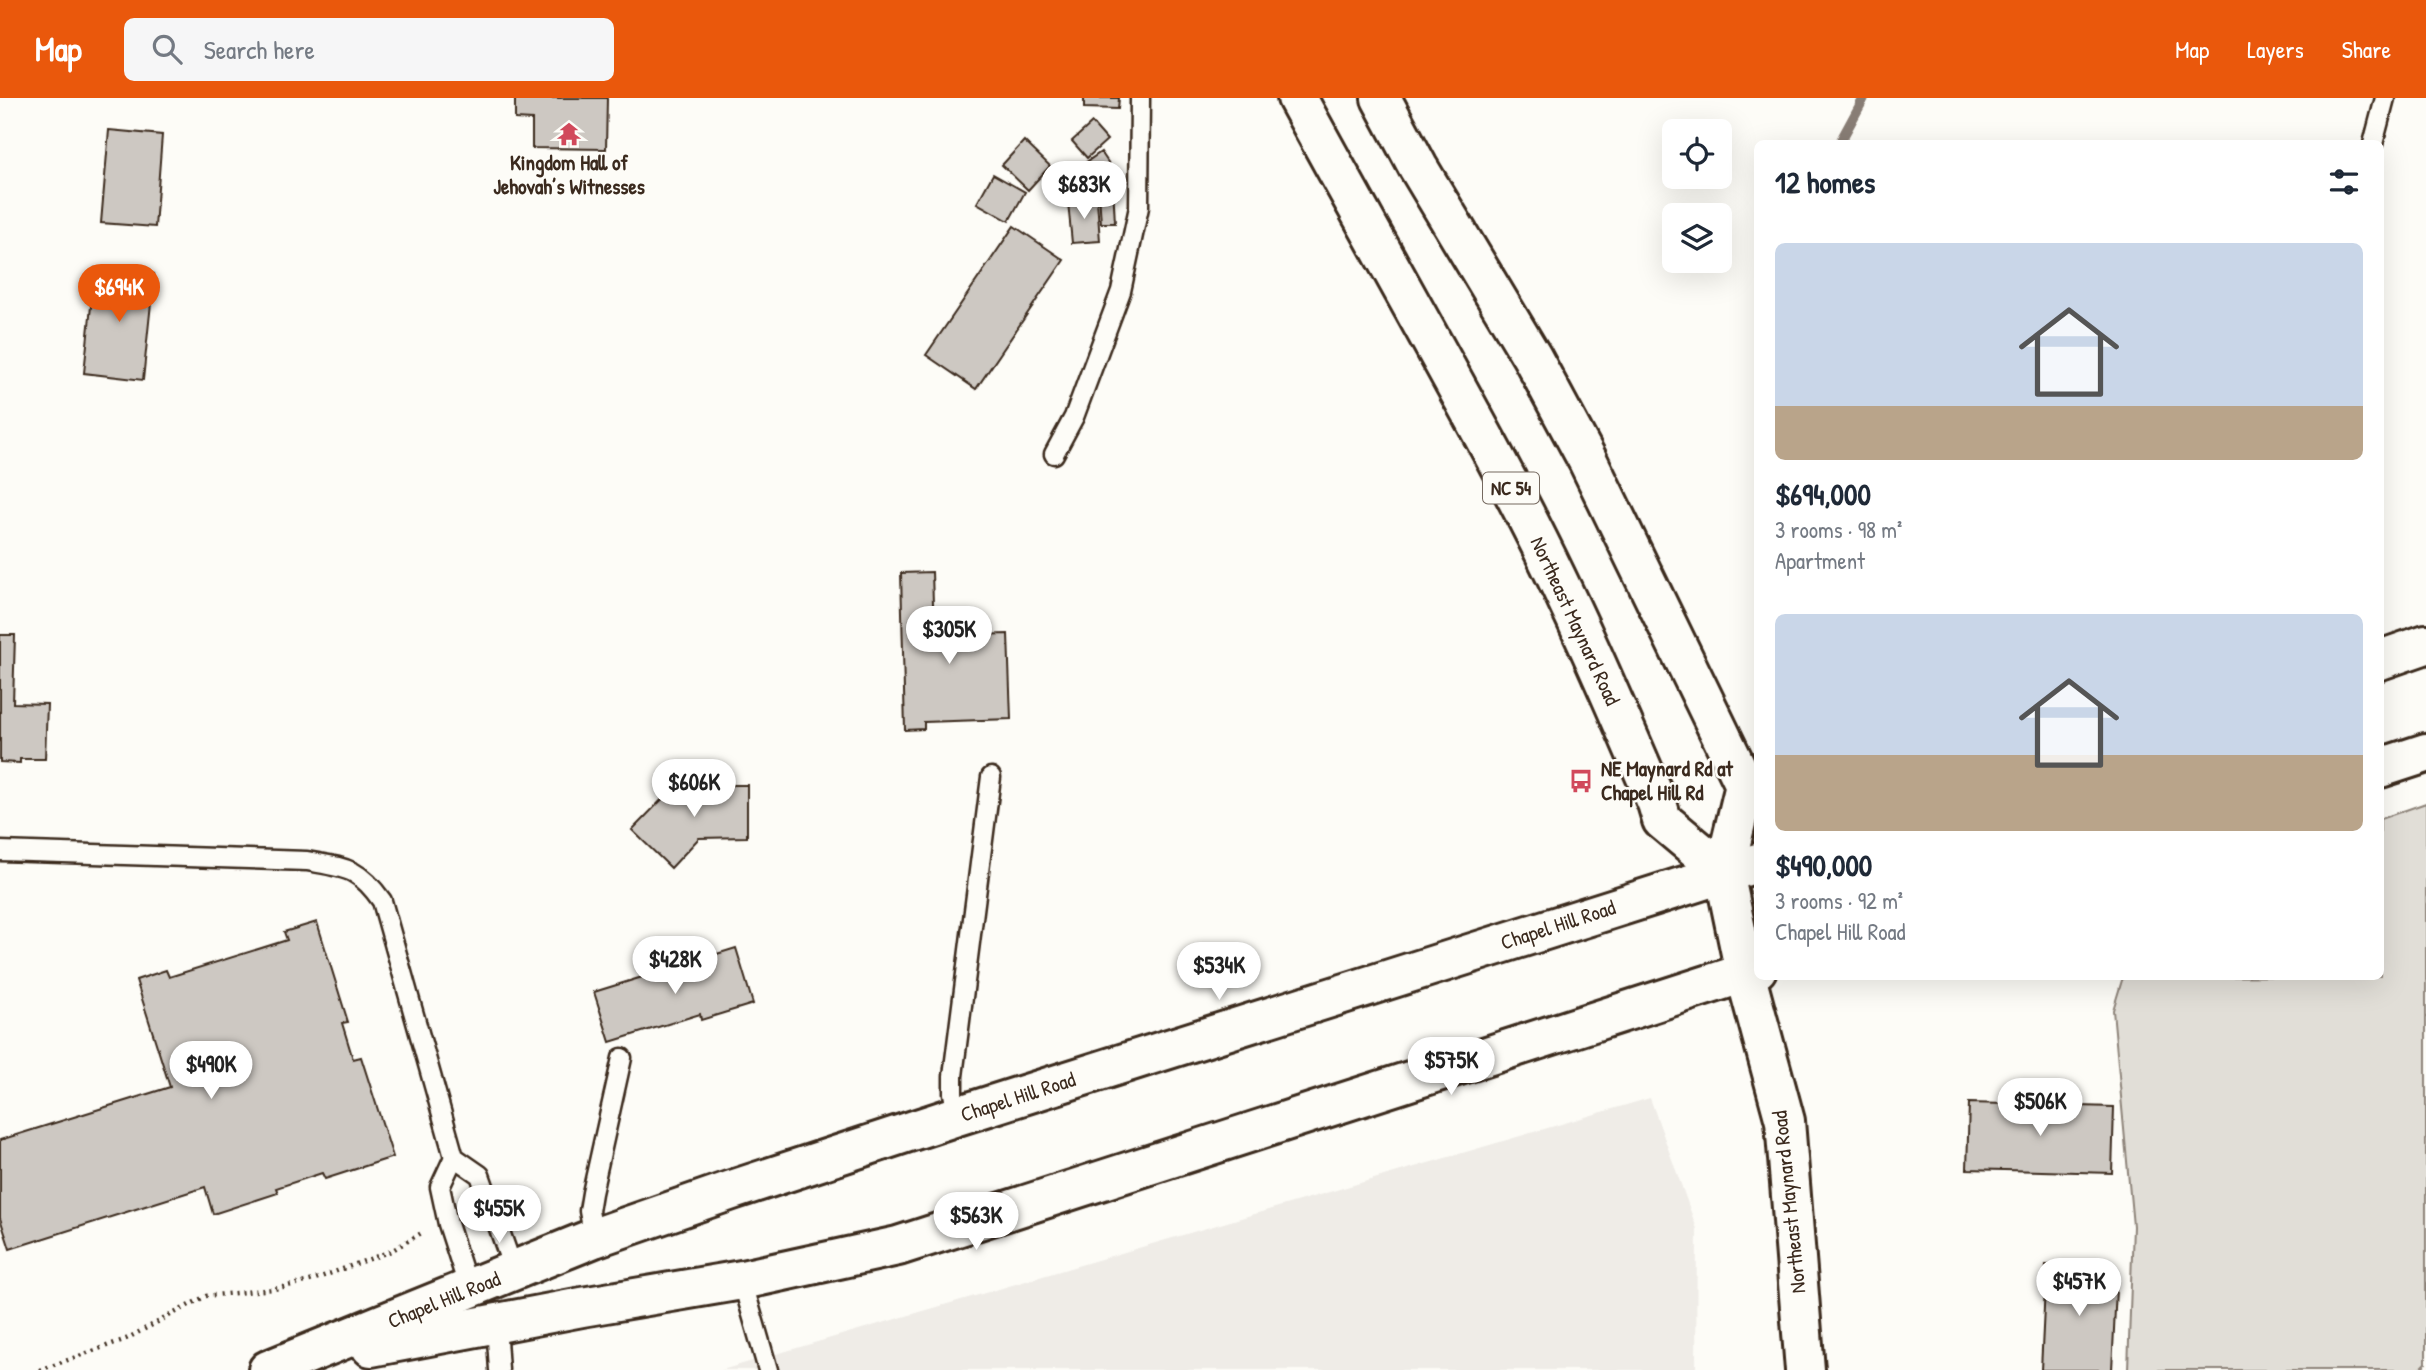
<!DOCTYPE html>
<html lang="en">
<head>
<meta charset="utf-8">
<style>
  :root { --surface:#fff; --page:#f6f6f7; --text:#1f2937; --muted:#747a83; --accent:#ea580c }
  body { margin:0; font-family:"Patrick Hand",sans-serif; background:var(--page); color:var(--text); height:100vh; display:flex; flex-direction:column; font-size:26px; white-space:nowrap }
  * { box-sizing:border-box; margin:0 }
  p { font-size:23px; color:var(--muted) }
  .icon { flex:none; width:38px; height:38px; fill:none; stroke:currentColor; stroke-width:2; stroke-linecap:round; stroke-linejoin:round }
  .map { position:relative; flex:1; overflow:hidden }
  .details { position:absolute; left:1754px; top:42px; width:630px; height:840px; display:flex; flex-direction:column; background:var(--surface); border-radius:10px; box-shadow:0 7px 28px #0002 }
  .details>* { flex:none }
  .buttons { position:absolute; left:1662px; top:21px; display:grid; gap:14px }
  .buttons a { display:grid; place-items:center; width:70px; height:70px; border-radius:10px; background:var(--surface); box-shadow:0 7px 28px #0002; font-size:35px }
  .price { position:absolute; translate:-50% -60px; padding:0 16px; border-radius:24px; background:#fff; color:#222; font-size:23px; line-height:46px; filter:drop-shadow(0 2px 4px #0008) }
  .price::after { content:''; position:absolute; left:50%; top:42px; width:21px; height:16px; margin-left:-10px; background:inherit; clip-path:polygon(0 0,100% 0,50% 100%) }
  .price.current { background:var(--accent); color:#fff }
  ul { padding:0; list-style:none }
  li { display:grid; align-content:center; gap:14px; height:371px; padding:0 21px }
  li span { display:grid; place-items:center; height:217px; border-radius:10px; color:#555 }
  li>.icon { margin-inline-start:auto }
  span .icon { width:126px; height:126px; fill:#fffc; stroke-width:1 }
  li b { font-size:30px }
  h2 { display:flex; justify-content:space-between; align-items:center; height:84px; padding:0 21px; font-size:30px }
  header { display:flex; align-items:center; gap:42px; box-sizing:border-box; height:98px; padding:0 35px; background:var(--accent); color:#fff }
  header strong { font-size:33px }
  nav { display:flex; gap:38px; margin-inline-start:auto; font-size:24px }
  .search { width:490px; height:63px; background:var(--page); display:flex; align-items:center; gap:18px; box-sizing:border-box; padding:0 24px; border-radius:10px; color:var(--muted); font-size:26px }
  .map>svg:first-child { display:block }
</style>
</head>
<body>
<header>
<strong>Map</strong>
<div class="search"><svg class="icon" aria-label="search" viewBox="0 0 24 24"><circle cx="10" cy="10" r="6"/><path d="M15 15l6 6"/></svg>Search here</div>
<nav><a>Map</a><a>Layers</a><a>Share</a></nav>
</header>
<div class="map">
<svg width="2426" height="1272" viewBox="0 0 2426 1272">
  <rect width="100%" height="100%" fill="#fdfcf7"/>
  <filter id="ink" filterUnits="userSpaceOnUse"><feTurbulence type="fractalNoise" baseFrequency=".0143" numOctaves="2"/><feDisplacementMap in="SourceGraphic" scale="14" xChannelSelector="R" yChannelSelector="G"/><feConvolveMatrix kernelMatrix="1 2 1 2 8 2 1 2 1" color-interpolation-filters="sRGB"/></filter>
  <g filter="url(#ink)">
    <!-- built -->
    <polygon fill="#efece7" points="1650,1000 1697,1131 1696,1272 722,1272"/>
    <!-- green -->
    <polygon fill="#e1ded7" stroke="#8e847a" stroke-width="2" points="2426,705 2426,1265 2419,1272 2128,1272 2133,1128 2113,912 2123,879 2380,878 2380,721"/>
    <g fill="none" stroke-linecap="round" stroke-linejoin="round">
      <!-- stream -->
      <polyline stroke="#887d74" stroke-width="10" points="1839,46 1864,0"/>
    </g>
    <!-- building -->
    <g fill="#cdc8c2" stroke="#3b2a1e" stroke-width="2">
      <polygon points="515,0 607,0 606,51 532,50 532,22 515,21"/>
      <polygon points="1084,0 1119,0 1118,11 1084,10"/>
      <polygon points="1092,25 1107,42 1087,60 1072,43"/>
      <polygon points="109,32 162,37 155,129 101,125"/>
      <polygon points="1024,43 1050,68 1028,92 1002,67"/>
      <polygon points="1101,54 1120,82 1113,87 1115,125 1101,125 1099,95 1092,100 1072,74"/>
      <polygon points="993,76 1025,94 1009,123 977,105"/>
      <polygon points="1097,102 1100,143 1072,145 1068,104"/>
      <polygon points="1014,128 1064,162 976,291 926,257"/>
      <polygon points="95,170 154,176 143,282 84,275"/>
      <polygon points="932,474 934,538 1008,536 1011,621 924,624 924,631 905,632 901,475"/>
      <polygon points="0,537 15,537 13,605 47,606 45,661 20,661 20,665 0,664"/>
      <polygon points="676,687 747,687 747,739 699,740 671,770 632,732"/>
      <polygon points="317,824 348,924 342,925 353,961 361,959 393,1059 325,1081 322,1075 276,1090 278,1095 213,1116 205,1089 10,1151 0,1120 0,1042 170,989 136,882 166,872 169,879 287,842 284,834"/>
      <polygon points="736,850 753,906 701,922 700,916 610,944 594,894"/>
      <polygon points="1969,1005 2114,1009 2112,1075 1967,1071"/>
      <polygon points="2046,1167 2117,1170 2112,1272 2041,1272"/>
    </g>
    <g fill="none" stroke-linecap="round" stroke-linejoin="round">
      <!-- service casing -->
      <g stroke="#3b2a1e" stroke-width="23">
        <g id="service">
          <polyline points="2373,46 2385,0"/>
          <polyline points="1054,356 1074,319 1121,193 1139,109 1140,0"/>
          <path d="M 0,753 L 307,763 C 346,770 358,769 382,803 L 454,1059 L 480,1077 L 514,1173"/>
          <polyline points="957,1018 953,995 953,978 991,679"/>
          <polyline points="454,1059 440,1089 448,1126 469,1191"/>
          <polyline points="594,1140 589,1113 592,1095 622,960"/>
          <polyline points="742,1182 768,1272"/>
          <polyline points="496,1226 499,1272"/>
        </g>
      </g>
      <!-- secondary casing -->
      <g stroke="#3b2a1e" stroke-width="44">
        <g id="secondary">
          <polyline points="2380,562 2426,546"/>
          <polyline points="2380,670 2426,655"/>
          <polyline points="371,1249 582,1209 742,1182 898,1148 1757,871"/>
          <polyline points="268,1272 594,1140 732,1092 957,1018 1757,765"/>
        </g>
      </g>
      <!-- primary casing -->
      <g stroke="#3b2a1e" stroke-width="44">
        <g id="primary">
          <path d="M 1297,0 C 1370,134 1446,266 1517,401 C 1569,500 1613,602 1657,705 L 1662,722 L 1724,774"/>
          <polyline points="1381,0 1418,69 1532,259 1588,363 1745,687 1724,774 1745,875 1785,1023 1805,1272"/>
        </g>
      </g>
      <!-- path -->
      <polyline stroke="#3b2a1e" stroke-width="4.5" stroke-dasharray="2 5" stroke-linecap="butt" points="40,1272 126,1241 206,1198 274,1191 310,1183 391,1153 423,1134"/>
      <!-- service -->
      <use href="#service" stroke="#fdfcf7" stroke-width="18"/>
      <!-- secondary -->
      <use href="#secondary" stroke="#fdfcf7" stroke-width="38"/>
      <!-- primary -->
      <use href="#primary" stroke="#fdfcf7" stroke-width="38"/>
    </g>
  </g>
  <!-- icons -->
  <defs>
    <g id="temple-bare" transform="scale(1.89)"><path d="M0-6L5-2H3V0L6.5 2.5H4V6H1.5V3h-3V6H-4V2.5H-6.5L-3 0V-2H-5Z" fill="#d1495b" stroke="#fdfcf7" stroke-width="2.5" paint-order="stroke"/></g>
    <g id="bus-bare" transform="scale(1.89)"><path d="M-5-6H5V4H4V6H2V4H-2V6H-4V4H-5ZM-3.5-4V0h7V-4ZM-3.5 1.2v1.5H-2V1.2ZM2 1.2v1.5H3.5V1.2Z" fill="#d1495b" stroke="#fdfcf7" stroke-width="2.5" paint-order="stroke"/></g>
  </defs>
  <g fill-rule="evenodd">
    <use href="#temple-bare" x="569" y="36"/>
    <use href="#bus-bare" x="1581" y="683"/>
  </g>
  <g text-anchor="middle" stroke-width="5" stroke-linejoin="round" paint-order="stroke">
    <!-- shield labels -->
    <rect fill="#fdfcf7" stroke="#75695f" stroke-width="2" x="1483" y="374.5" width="56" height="31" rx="5"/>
    <g font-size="19" font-weight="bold" fill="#3b2a1e">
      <text x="1511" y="397">NC 54</text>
    </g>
    <!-- poi labels -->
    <g font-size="21" font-weight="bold" fill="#3b2a1e" stroke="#fdfcf7">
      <text x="569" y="72">Kingdom Hall of<tspan x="569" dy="24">Jehovah’s Witnesses</tspan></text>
      <text x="1601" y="678" text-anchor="start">NE Maynard Rd at<tspan x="1601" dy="24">Chapel Hill Rd</tspan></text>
    </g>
    <!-- street labels -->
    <g font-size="21" fill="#3b2a1e" stroke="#fdfcf7">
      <text transform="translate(1575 523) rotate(65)" y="7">Northeast Maynard Road</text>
      <text transform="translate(1558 827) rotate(-18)" y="7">Chapel Hill Road</text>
      <text transform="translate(1018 999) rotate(-18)" y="7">Chapel Hill Road</text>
      <text transform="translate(1789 1104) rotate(-96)" y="7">Northeast Maynard Road</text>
      <text transform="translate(444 1202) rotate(-22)" y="7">Chapel Hill Road</text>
    </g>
  </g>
</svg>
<div class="buttons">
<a><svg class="icon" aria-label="locate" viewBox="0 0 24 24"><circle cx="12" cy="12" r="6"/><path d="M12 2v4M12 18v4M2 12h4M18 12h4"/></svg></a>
<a><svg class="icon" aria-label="layers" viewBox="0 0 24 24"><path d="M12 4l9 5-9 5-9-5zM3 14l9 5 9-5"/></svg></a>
</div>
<b class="price" style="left:1084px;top:123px">$683K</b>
<b class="price current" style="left:119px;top:226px">$694K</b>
<b class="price" style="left:949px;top:568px">$305K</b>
<b class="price" style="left:694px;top:721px">$606K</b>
<b class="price" style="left:675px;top:898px">$428K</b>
<b class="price" style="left:1219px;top:904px">$534K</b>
<b class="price" style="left:1451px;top:999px">$575K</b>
<b class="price" style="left:211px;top:1003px">$490K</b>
<b class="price" style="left:2040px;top:1040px">$506K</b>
<b class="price" style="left:499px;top:1147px">$455K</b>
<b class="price" style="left:976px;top:1154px">$563K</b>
<b class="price" style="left:2079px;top:1220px">$457K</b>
<section class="details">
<h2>12 homes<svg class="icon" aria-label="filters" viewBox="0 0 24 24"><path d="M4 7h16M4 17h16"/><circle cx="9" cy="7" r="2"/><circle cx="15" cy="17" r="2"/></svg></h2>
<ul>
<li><span style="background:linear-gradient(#c9d6e8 75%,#b9a48a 0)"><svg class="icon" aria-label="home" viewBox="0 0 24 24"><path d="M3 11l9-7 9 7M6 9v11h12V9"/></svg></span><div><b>$694,000</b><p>3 rooms · 98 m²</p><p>Apartment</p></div></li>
<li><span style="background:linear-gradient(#c9d6e8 65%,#b9a48a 0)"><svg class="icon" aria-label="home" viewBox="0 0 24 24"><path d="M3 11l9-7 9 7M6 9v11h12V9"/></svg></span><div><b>$490,000</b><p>3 rooms · 92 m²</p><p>Chapel Hill Road</p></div></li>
</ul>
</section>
</div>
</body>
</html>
